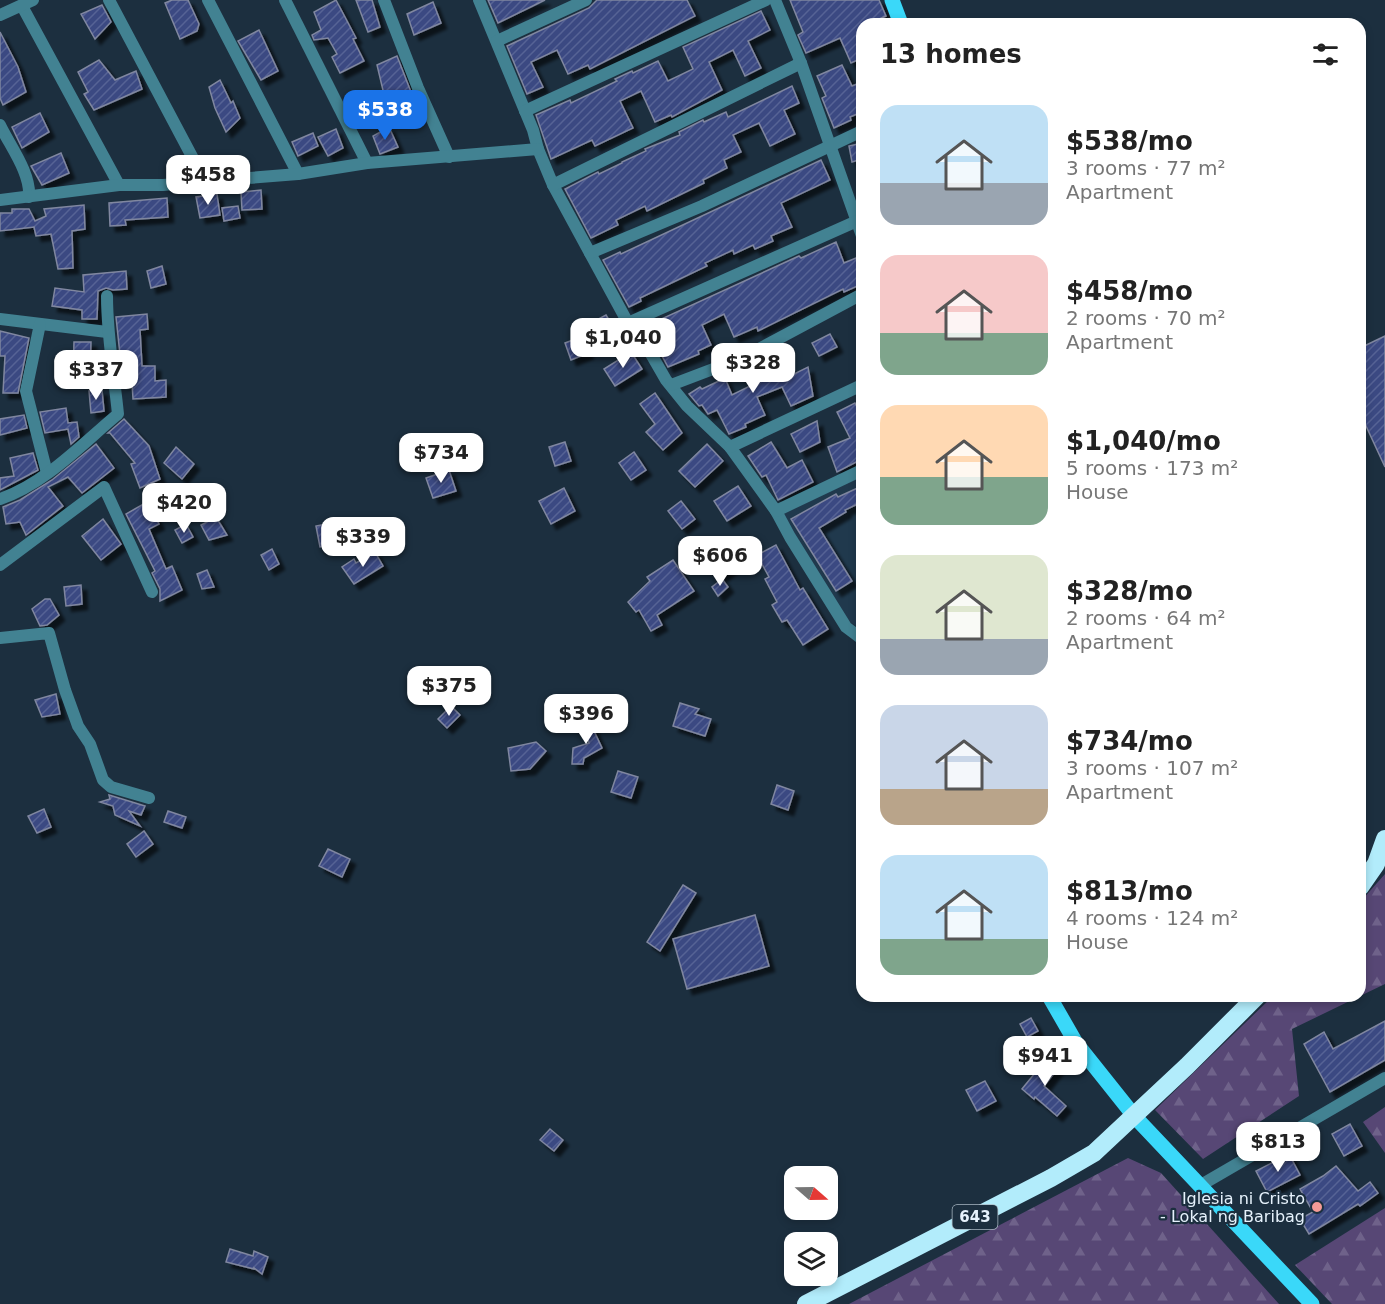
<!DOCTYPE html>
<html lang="en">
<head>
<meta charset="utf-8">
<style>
  :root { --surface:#fff; --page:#f2f2f2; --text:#222; --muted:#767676; --accent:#1a73e8 }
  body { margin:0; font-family:"DejaVu Sans",sans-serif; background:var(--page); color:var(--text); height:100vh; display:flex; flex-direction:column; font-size:22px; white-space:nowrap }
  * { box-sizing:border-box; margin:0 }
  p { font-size:20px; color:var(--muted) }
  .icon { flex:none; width:33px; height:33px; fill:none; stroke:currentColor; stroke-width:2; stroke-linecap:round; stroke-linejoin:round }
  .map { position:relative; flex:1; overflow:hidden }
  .details { position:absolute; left:856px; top:18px; width:510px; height:984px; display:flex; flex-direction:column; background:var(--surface); border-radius:18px; box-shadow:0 3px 9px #0003 }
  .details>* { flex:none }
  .needle { width:39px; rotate:110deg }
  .fabs { position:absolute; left:784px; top:1166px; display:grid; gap:12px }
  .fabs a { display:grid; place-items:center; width:54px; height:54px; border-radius:12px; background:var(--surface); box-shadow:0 3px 9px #0003; font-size:30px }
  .price { position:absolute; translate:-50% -51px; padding:0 14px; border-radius:12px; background:#fff; color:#222; font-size:20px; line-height:39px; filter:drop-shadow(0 2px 3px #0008) }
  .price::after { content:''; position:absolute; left:50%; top:36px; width:18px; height:14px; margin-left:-9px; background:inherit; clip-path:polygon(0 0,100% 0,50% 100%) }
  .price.on { background:var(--accent); color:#fff }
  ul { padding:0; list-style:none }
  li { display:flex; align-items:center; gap:18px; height:150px; padding:0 24px }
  li span { display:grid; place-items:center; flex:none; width:168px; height:120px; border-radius:18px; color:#555 }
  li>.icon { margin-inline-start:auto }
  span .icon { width:72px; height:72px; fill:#fffc; stroke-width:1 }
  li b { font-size:26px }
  h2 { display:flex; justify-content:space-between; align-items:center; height:72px; padding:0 24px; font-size:26px }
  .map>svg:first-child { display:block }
</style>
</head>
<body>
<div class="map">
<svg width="1385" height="1304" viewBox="0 0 1385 1304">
  <defs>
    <pattern id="forest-firs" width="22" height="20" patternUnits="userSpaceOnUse" patternTransform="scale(1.5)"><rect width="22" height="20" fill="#574775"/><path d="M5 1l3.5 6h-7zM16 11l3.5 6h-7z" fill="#6f628a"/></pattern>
    <pattern id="building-hatch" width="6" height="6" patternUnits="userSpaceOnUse" patternTransform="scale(1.5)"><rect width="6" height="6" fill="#3b4982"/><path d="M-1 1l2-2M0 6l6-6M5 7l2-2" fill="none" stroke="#576495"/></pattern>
    <filter id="shadow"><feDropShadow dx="5.5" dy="5.5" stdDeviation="1.5" flood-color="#0009"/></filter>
  </defs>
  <rect width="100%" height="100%" fill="#1c2f3f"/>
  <!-- built -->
  <polygon fill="#20394d" points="862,476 862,630 844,618 783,514"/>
  <!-- forest -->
  <g fill="url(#forest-firs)">
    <polygon points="1385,874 1385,984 1360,996 1361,901"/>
    <polygon points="1273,996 1360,996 1292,1029 1299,1096 1203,1159 1155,1110"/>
    <polygon points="1385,1107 1385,1153 1363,1122"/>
    <polygon points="1128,1158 1161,1173 1279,1304 849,1304"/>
    <polygon points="1385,1208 1385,1304 1332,1304 1295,1265"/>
  </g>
  <!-- building -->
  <g fill="url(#building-hatch)" stroke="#8087a0" stroke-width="1.5" filter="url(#shadow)">
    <polygon points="172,0 188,0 199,24 197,31 180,39 165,3"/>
    <polygon points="336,0 356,38 353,39 364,61 340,73 332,57 337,54 328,38 314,40 312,35 321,30 314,12"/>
    <polygon points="356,0 372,0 380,27 368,32"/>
    <polygon points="488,0 545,0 498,23"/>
    <polygon points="597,0 687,0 695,16 590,69 588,65 568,74 557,50 531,62 543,87 527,94 507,46 589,8"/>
    <polygon points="790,0 879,0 886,16 868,24 862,24 862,58 851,63 840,38 806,53 798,35 803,32"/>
    <polygon points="433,2 441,23 414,35 407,14"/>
    <polygon points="102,5 111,22 95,39 81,14"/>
    <polygon points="761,11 770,30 748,41 761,68 745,76 733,50 709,62 722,90 672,117 671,115 655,122 641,91 620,101 633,128 595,146 592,140 551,159 536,115 570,100 571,103 617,81 615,79 632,71 633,73 658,61 668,81 693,69 683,47"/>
    <polygon points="259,30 278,71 261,80 238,41"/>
    <polygon points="0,32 18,67 26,92 3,105 0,98"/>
    <polygon points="397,56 411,92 386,103 377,65"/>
    <polygon points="99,60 115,80 136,71 142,89 94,110 84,94 88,92 78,72"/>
    <polygon points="842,65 852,86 862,82 862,112 850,117 851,120 834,128 822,98 826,96 817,76"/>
    <polygon points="220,80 231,103 233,101 240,118 226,132 215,108 209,87"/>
    <polygon points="792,86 799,103 784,110 795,134 770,146 759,123 733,135 741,152 724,160 727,168 703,180 704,183 647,211 645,206 616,220 618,225 591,238 565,189 598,172 599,174 622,163 622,162 646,151 645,149 680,135 679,132 703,120 704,122 726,112 728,117"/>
    <polygon points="40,113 49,132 22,148 12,127"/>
    <polygon points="389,127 398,147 380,154 373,136"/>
    <polygon points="336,129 343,148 328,156 318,137"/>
    <polygon points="313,133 318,146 298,156 292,142"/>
    <polygon points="862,143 862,159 852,162 849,146"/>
    <polygon points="61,153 69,173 42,185 31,166"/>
    <polygon points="821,160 830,180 781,203 792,227 771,236 773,241 755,249 753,245 734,254 733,250 705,263 707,266 640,298 641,301 629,307 603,260 620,252 621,254"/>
    <polygon points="261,190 262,209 242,210 241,192"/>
    <polygon points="217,194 220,215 200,218 196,197"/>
    <polygon points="167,198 168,217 125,220 126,225 110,226 109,203"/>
    <polygon points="84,205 85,229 72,231 73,268 58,269 51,234 36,236 34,227 0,231 0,213 12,213 12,209 29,209 35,221 46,216 44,209"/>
    <polygon points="238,206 240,218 224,221 222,208"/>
    <polygon points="836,242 844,263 856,258 862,272 862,284 844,292 843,289 758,331 757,327 734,337 724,314 702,325 711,345 698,351 699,354 668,367 646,326 799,256 801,258"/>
    <polygon points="162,266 166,284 151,288 147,271"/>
    <polygon points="126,271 127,289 113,290 106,288 98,291 97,319 82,319 82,310 52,306 55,288 84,292 83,275"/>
    <polygon points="147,314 148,329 140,330 142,366 155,366 155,381 166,380 166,397 133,399 132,382 123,383 116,317"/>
    <polygon points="606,315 615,330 585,346 588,353 571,360 565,343 594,332 589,324"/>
    <polygon points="0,331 29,338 18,393 3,393 5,356 0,356"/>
    <polygon points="830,334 837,347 819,356 812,343"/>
    <polygon points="1385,336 1385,467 1360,413 1360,348"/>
    <polygon points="74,342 91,342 90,374 73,374"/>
    <polygon points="631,352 642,369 615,386 604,369"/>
    <polygon points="774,354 784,379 808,367 813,396 791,406 782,387 757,397 765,415 745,424 746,427 729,434 717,410 708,414 702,405 699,406 689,394 700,387 702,389 725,378 732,395 758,382 749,363 761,357"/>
    <polygon points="102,390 104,411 91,413 89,391"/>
    <polygon points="655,393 682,433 663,450 646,432 655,424 640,404"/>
    <polygon points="855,403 862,417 862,459 837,472 828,447 850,438 837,412"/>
    <polygon points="66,408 68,423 77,422 79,437 71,444 68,429 45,433 40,412"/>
    <polygon points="24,415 27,428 0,435 0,419"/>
    <polygon points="124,419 149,446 160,479 140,488 131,464 135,463 110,433 108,433"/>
    <polygon points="817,421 820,442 800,452 791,434"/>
    <polygon points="565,442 571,461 555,466 549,447"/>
    <polygon points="771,442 787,468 802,460 813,482 778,500 766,475 762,477 748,456"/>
    <polygon points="96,444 114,468 82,493 68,477 48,487 63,506 26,535 20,522 6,524 3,507 20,500 52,480"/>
    <polygon points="707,444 723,461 695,487 679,471"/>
    <polygon points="176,447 194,464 182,479 164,463"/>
    <polygon points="634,452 646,470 631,480 619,463"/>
    <polygon points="33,453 38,470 0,490 0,478 14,476 10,458"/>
    <polygon points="449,470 456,491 433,498 426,478"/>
    <polygon points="738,486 751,506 727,521 714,501"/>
    <polygon points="862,486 862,502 845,510 846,512 819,528 852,581 836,591 791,519 836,494 838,497"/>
    <polygon points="564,488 575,511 551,524 539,501"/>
    <polygon points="681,501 695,519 682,529 668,511"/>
    <polygon points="147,502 159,524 149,529 166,569 172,566 182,590 160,601 160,589 152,573 155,571 126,514"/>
    <polygon points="216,517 227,535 209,540 201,525"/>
    <polygon points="103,519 121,544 101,560 82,536"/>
    <polygon points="336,522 340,544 320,547 316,526"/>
    <polygon points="186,524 193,537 182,543 175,530"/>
    <polygon points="704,540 711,554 723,544 728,550 734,545 744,558 719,578 701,555 695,558 691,551 691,547"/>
    <polygon points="776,545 800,590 803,588 828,629 803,645 787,620 782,622 772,605 777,602 765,579 769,577 757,555"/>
    <polygon points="272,549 279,564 269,570 261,555"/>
    <polygon points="375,552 383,566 354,584 342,567 354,559 356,563"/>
    <polygon points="673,560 694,591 657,615 662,625 651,631 639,610 636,612 628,602 650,581 647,577"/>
    <polygon points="207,570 214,587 202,589 197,574"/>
    <polygon points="722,579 728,587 718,596 712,587"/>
    <polygon points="81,585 82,604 66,606 64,587"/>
    <polygon points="45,599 50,599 59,615 47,625 40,626 32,609"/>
    <polygon points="56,694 60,714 42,717 35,700"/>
    <polygon points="680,703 699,709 695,714 711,719 705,736 673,726"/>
    <polygon points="451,706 460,715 447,728 438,719"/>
    <polygon points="587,716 602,748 584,758 583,764 572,764 573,748 589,743 583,718"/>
    <polygon points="536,742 546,751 530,769 511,771 508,748"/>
    <polygon points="618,771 638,777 631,798 611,792"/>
    <polygon points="777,785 794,791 788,810 771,804"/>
    <polygon points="109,795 145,806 141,815 129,811 140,826 115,815 113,806 100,802 110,799"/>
    <polygon points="44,809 51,827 37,833 28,816"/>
    <polygon points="168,811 186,817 182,828 164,822"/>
    <polygon points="144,831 153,844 136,857 127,844"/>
    <polygon points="328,849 350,859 342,877 319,866"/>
    <polygon points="683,885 696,893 660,951 647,942"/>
    <polygon points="755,915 769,966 687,989 673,939"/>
    <polygon points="1031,1018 1038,1031 1027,1037 1020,1024"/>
    <polygon points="1385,1021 1385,1060 1330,1092 1304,1044 1324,1032 1333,1049"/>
    <polygon points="1048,1057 1059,1067 1044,1086 1066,1106 1057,1116 1035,1097 1034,1099 1022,1089"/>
    <polygon points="985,1081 996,1101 977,1111 966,1090"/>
    <polygon points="1350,1124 1362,1146 1344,1156 1332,1134"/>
    <polygon points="550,1129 563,1140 554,1151 540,1140"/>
    <polygon points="1289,1154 1300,1175 1267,1192 1256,1171"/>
    <polygon points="1336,1166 1358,1191 1370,1182 1378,1193 1360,1206 1358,1204 1309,1234 1300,1219 1313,1212 1300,1189 1323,1176"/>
    <polygon points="230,1249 253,1256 254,1251 268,1257 262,1274 254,1268 254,1269 226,1262"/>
  </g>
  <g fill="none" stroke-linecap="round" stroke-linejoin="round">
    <!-- street -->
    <g stroke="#428292" stroke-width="12">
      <polyline points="109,0 205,181"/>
      <polyline points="208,0 298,174"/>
      <polyline points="285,0 367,163"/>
      <polyline points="384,0 418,88 449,157"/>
      <polyline points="479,0 533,130 538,149 553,185 628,323 647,347 666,380 687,406 730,447 776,511 790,537 846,627 862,639"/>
      <polyline points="775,0 801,63 862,236"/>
      <polyline points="22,6 119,185"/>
      <polyline points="0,15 33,0"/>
      <polyline points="497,41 586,0"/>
      <polyline points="525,111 766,0"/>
      <path d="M 0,125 C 10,146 31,173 29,197"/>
      <polyline points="553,185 801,63"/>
      <polyline points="0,200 119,185 163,185 298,174 367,163 538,149"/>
      <polyline points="590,253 702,206 862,131"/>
      <polyline points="0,319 107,332"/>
      <polyline points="628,323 857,221"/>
      <polyline points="40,324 26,391 47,473"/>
      <polyline points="671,385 742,358 862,294"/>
      <polyline points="730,447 862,385"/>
      <path d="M 0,499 C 45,484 82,444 118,414 C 114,375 107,336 107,296"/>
      <polyline points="776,511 862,470"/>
      <polyline points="0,565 104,487 152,592"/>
      <polyline points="0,638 49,633 65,690 78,726 90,744 103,780 111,787 149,798"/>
      <polyline points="1201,1185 1385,1078"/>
    </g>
    <!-- primary -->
    <g stroke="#3ad8f9" stroke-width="15">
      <polyline points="892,0 901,24"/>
      <polyline points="1049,996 1076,1043 1135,1117 1312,1304"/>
    </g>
    <!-- highway -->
    <g stroke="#b2ecfb" stroke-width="18">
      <polyline points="1360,887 1376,864 1385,839"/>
      <polyline points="806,1304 1051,1178 1094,1153 1187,1066 1257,996"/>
    </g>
  </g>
  <!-- markers -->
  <circle fill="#f59b97" stroke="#1c2f3f" stroke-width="2" cx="1317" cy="1207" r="6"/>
  <g text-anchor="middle" stroke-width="4.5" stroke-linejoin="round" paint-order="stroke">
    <!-- shield labels -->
    <rect fill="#1c2f3f" stroke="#a9b8c3" stroke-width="1.5" x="952.5" y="1205" width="45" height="24" rx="4.5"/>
    <g font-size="15" font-weight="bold" fill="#e6f2fc">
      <text x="975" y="1222">643</text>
    </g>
    <!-- poi labels -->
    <g font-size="16" fill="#e6f2fc" stroke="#1c2f3f" text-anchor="end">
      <text x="1305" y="1204">Iglesia ni Cristo<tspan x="1305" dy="18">- Lokal ng Baribag</tspan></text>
    </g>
  </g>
</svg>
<div class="fabs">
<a><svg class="needle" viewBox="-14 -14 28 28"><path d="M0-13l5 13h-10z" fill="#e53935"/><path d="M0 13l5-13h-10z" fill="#767676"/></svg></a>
<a><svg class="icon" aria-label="layers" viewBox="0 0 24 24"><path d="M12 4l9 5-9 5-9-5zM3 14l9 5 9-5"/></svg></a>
</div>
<b class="price on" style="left:385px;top:141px">$538</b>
<b class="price" style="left:208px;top:206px">$458</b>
<b class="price" style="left:623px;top:369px">$1,040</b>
<b class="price" style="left:753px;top:394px">$328</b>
<b class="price" style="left:96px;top:401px">$337</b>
<b class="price" style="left:441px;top:484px">$734</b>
<b class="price" style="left:184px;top:534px">$420</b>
<b class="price" style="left:363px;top:568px">$339</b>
<b class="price" style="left:720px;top:587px">$606</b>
<b class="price" style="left:449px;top:717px">$375</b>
<b class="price" style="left:586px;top:745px">$396</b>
<b class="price" style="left:1045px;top:1087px">$941</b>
<b class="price" style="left:1278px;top:1173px">$813</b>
<section class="details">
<h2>13 homes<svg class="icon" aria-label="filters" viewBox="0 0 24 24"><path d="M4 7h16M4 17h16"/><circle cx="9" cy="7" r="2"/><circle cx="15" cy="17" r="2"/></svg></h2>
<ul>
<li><span style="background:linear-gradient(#bfe0f5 65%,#9aa5b1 0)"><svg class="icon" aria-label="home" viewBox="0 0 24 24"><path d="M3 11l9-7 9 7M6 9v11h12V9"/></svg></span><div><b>$538/mo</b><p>3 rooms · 77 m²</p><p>Apartment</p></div></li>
<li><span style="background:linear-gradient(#f6c9c9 65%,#7fa58c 0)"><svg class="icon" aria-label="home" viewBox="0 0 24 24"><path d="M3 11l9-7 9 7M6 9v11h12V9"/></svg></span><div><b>$458/mo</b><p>2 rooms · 70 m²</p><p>Apartment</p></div></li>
<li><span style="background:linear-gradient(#ffd9b3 60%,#7fa58c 0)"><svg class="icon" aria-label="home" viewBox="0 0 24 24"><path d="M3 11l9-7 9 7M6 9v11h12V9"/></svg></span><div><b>$1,040/mo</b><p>5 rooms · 173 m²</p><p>House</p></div></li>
<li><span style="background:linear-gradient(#dfe7d0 70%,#9aa5b1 0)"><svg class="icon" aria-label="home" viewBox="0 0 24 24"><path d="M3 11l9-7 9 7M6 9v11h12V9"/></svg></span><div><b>$328/mo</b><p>2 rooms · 64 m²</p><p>Apartment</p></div></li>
<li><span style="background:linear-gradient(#c9d6e8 70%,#b9a48a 0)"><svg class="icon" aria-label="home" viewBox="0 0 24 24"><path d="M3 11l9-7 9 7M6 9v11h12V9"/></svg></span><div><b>$734/mo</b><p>3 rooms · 107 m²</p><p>Apartment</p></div></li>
<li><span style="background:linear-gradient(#bfe0f5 70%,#7fa58c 0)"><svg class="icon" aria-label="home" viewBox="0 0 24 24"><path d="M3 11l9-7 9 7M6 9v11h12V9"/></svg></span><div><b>$813/mo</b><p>4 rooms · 124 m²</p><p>House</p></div></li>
</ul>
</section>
</div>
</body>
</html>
